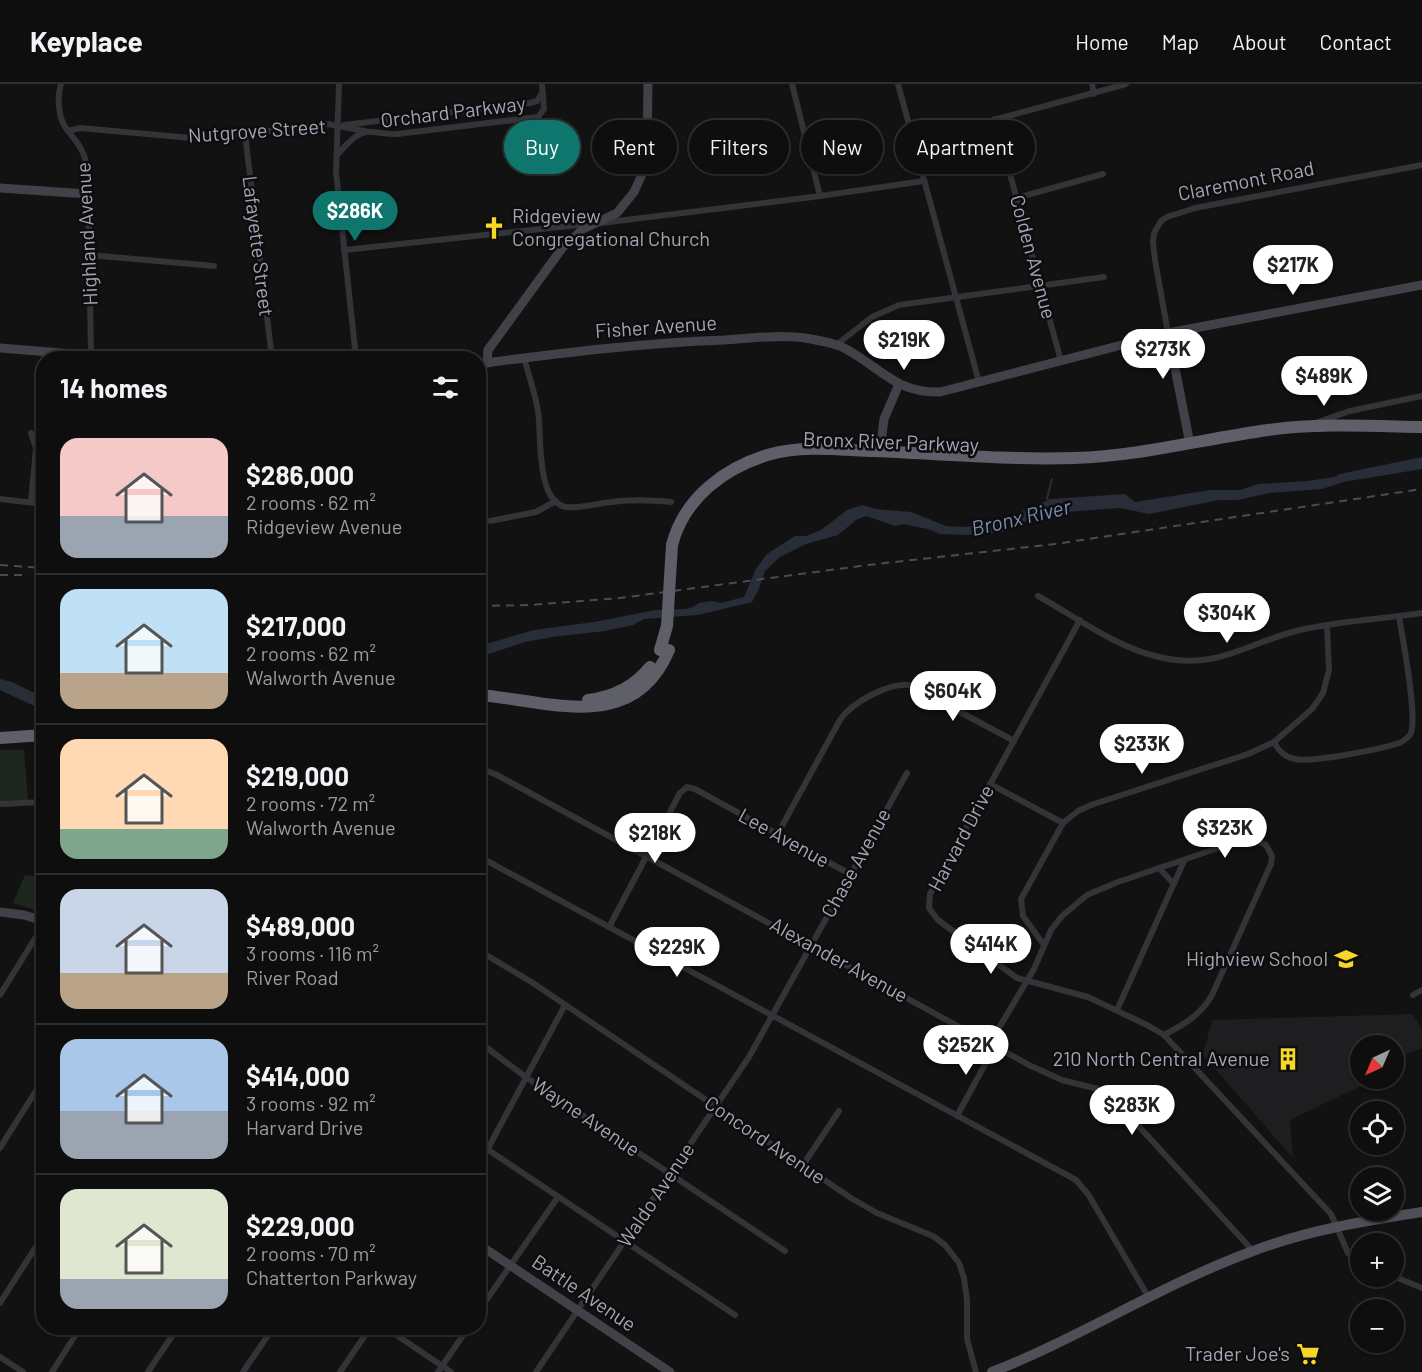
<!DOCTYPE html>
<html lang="en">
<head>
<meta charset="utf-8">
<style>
  :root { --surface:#0e0e0e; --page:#1c1c1c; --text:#f1f3f6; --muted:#9b9c9e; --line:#2e2e2e; --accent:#0f766e }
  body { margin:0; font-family:Barlow,sans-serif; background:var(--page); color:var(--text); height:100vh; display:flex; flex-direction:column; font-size:22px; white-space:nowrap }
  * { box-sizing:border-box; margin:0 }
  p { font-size:20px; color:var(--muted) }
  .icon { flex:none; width:33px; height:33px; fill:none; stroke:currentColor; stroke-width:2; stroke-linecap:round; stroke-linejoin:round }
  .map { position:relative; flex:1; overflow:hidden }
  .side { position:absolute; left:36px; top:267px; width:450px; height:984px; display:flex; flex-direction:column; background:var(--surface); border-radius:24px; box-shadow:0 2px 4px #0004,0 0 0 2px var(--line) }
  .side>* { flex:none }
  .top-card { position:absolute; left:504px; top:36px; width:570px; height:54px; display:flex; gap:12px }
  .needle { width:39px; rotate:224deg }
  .tools { position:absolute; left:1350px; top:951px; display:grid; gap:12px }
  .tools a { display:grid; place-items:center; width:54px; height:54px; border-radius:50%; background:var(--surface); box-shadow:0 2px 4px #0004,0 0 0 2px var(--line); font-size:30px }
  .price { position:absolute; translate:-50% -51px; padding:0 14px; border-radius:21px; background:#fff; color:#222; font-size:20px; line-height:39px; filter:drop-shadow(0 2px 3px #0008) }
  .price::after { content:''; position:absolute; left:50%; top:36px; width:18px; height:14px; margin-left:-9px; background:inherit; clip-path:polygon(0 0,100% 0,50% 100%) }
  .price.on { background:var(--accent); color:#fff }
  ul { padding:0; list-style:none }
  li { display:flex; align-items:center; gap:18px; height:150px; padding:0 24px }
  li+li { border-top:2px solid var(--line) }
  li span { display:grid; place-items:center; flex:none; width:168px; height:120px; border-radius:18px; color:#555 }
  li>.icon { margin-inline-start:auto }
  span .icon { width:72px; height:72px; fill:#fffc; stroke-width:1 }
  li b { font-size:26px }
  h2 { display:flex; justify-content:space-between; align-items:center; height:72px; padding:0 24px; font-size:26px }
  .tag { padding:0 21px; border-radius:27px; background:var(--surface); box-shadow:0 2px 4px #0004,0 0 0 2px var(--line); font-size:21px; line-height:54px }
  .tag.on { background:var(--accent); color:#fff }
  header { display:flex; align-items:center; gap:36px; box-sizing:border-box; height:84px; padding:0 30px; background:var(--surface); border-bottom:2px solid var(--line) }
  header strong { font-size:28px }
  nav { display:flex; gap:33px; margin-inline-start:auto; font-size:21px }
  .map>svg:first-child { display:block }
</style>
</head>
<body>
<header>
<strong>Keyplace</strong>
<nav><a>Home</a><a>Map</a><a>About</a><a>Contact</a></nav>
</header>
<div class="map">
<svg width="1422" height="1288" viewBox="0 0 1422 1288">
  <rect width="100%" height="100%" fill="#121213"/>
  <!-- built -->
  <polygon fill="#1e1e20" points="1413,930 1422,946 1422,964 1394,975 1394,962 1360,962 1359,987 1360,994 1363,995 1365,1000 1290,1036 1293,1074 1203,971 1212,936"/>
  <!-- green -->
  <g fill="#1e2620">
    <polygon points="0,666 24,666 28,716 0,717"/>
    <polygon points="25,791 43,793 43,828 13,819"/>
  </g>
  <!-- water -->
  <g fill="#282d37">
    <polygon points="1422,373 1422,385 1343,398 1322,405 1270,409 1237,416 1219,416 1149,430 1120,424 1054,429 1028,436 1014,444 1002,448 967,451 940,450 928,445 903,440 895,442 866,432 856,436 838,451 806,460 780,473 765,487 758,507 752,518 698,531 644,535 633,541 605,547 552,553 525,558 479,573 479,562 534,546 594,538 655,526 685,525 693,523 699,519 712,517 721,519 744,513 756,485 767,470 795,452 806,452 821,446 847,426 862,421 876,425 911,428 946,442 962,443 994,440 1051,415 1125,410 1135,418 1210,406 1240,406 1258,400 1307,397 1335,393 1340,390"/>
    <polygon points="0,595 12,598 43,613 43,626 0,606"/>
  </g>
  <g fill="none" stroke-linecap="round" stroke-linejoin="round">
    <!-- stream -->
    <polyline stroke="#282d37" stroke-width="2" points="1050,419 1047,414 1052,395"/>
    <!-- street -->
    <g stroke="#333338" stroke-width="6">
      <path d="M 61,0 C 57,13 58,31 65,43 C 71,51 78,58 82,67 C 86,74 87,82 88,90 L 91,272"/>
      <polyline points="339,0 336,88 356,274"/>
      <polyline points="792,0 820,112"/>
      <polyline points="898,0 979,298"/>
      <polyline points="1092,0 1094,10"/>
      <polyline points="995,35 1061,277"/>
      <polyline points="344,41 530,19 537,17 542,9"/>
      <polyline points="68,47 80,44 203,55 328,40 369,48"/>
      <polyline points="245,50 272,274"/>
      <polyline points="913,58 1126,0"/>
      <path d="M 338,70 C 345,62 355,50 366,48 C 376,47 387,51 397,50 L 538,33 L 544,25 L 542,0"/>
      <polyline points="1016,114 1103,90"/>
      <polyline points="601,139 820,112 924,97"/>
      <polyline points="344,166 588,140"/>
      <polyline points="89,171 214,182"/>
      <polyline points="1168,249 1155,176 1153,158 1154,149 1161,137 1167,133 1195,124 1422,81"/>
      <polyline points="836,261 872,233 899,221 1104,193"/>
      <path d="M 524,274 C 529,292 535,309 538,327 C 542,350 535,417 566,423 C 580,425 598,419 612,418 C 632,415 651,416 671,418"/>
      <polyline points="1318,338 1350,327 1422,312"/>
      <polyline points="0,415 44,420"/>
      <polyline points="31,418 36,364 31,349"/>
      <polyline points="490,437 536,428 556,417"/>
      <path d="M 1038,512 C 1076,533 1117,564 1159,573 C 1218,587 1248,558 1300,546 C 1340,537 1382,535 1422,529"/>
      <polyline points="1080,536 930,810 929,824 938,836 1017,894 1088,913 1147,941 1164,951 1331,1130 1348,1169 1360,1179"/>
      <path d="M 1274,658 C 1279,668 1285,673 1295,675 C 1310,679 1382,665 1399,659 C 1403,658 1407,654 1410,651 C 1419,637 1402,552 1399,532"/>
      <polyline points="478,689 487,687 497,691 1031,982 1062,996 1098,1005 1123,1025 1253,1167"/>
      <polyline points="990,700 1063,739"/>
      <polyline points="0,720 44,718"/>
      <path d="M 777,751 L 840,636 C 851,619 889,598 910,601 L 1014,657"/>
      <polyline points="478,772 1076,1096 1088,1110 1149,1214"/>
      <polyline points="1159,784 1174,800"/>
      <polyline points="609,843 680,709 687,703 695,705 850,790"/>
      <polyline points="1044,861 1023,832 1021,815 1063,739 1078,727 1091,721 1248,670 1274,658 1312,625 1323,609 1329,586 1327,542"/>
      <polyline points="478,866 533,899 851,1114 877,1129 933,1152 945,1161 959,1179 964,1194 967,1216 967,1255 976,1288"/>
      <polyline points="0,911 44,840"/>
      <polyline points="1413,911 1422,906"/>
      <polyline points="1117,926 1184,777"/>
      <polyline points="478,957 527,994 785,1167"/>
      <path d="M 990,959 L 1034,885 L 1051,846 L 1062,832 L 1087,811 L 1118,798 L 1245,755 L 1254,755 L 1266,761 L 1272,772 L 1271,780 L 1212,911 C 1201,931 1183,941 1164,951"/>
      <polyline points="957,1032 995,962"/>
      <polyline points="478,1059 735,1231"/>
      <polyline points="0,1064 44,994"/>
      <polyline points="803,1081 839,1027"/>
      <polyline points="478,1083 565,921"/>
      <polyline points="1393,1192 1422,1204"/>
      <polyline points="0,1219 44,1150"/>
      <polyline points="478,1228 558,1113"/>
      <polyline points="386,1244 451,1288"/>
      <polyline points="0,1273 23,1288"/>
      <polyline points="52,1288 80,1244"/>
      <polyline points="148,1288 172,1252"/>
      <polyline points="243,1288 273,1244"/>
      <polyline points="340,1288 370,1244"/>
      <polyline points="438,1288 468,1244"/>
      <polyline points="536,1288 749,973 907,689"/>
    </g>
    <!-- secondary -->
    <g stroke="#414148" stroke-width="9">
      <polyline points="0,104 88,110"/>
      <polyline points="1168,249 1190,360"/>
      <polyline points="0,264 123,274"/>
      <polyline points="487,279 488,266 563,163 583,145 617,129 634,108 645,84 647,69 648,0"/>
      <path d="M 478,280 C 560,269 642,259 725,256 C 753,254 783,250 811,255 C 822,257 833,259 842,263 C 879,281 893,309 940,308 L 1168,249 L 1422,201"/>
      <polyline points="880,367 884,335 899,300"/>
      <polyline points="0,828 24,831 44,837"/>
      <polyline points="478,1160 670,1288"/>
    </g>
    <!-- primary -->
    <path stroke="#4e4f57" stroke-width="10" d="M 992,1288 C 1081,1253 1163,1200 1253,1167 C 1308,1146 1365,1137 1422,1128"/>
    <!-- highway -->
    <g stroke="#5e5f69" stroke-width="12">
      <path d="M 672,461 C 684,414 725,383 771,370 C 805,361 840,366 875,367 C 941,370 1008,376 1074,374 C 1140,372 1203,355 1268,346 C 1318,339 1371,342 1422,343"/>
      <path d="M 478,611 C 548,616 633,652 669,566"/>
      <path d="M 588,616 C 613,613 634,603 650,583"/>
      <polyline points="0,654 44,651"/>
    </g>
    <!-- rail -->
    <g stroke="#4b4c53" stroke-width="2" stroke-dasharray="8 6" stroke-linecap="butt">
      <polyline points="0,481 44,484"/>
      <polyline points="0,491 24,491"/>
      <polyline points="478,522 530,521 620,514 868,481 1055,460 1422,405"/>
    </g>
    <!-- highway-bridge -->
    <polyline stroke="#5e5f69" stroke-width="12" points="660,566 667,542 672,461"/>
  </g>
  <!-- icons -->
  <defs>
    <g id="church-bare" transform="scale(1.8)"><path d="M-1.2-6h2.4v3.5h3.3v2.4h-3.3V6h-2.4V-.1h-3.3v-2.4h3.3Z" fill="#f6d727" stroke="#0d0d0e" stroke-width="2.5" paint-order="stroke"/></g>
    <g id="school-bare" transform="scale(1.8)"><path d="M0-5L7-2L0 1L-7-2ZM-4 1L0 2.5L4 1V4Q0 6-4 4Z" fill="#f6d727" stroke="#0d0d0e" stroke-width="2.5" paint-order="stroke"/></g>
    <g id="building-bare" transform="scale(1.8)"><path d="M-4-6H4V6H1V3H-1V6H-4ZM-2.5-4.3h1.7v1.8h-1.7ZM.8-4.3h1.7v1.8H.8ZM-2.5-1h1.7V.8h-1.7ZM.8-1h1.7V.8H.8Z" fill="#f6d727" stroke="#0d0d0e" stroke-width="2.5" paint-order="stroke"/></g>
    <g id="supermarket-bare" transform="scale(1.8)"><path d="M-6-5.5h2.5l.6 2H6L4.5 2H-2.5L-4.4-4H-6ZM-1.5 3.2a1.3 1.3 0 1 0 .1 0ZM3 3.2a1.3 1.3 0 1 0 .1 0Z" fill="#f6d727" stroke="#0d0d0e" stroke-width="2.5" paint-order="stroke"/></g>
  </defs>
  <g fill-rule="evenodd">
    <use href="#church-bare" x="494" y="144"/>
    <use href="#school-bare" x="1346" y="875"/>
    <use href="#building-bare" x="1288" y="975"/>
    <use href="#supermarket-bare" x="1308" y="1270"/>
  </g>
  <g text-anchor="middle" stroke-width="5" stroke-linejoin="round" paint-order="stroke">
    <!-- street labels -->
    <g font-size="20" fill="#a3a5b4" stroke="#0d0d0e">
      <text transform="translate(453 28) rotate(-7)" y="7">Orchard Parkway</text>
      <text transform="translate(257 47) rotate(-4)" y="7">Nutgrove Street</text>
      <text transform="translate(1246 97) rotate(-11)" y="7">Claremont Road</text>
      <text transform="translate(87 150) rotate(-93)" y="7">Highland Avenue</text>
      <text transform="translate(258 162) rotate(83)" y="7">Lafayette Street</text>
      <text transform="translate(1033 173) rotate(75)" y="7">Colden Avenue</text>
      <text transform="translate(656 243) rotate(-4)" y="7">Fisher Avenue</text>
      <text transform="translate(891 358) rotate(2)" y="7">Bronx River Parkway</text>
      <text transform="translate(784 754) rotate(29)" y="7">Lee Avenue</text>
      <text transform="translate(961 754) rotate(-62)" y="7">Harvard Drive</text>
      <text transform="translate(856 779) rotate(-61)" y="7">Chase Avenue</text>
      <text transform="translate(839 876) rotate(29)" y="7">Alexander Avenue</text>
      <text transform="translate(586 1033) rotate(34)" y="7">Wayne Avenue</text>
      <text transform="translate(765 1056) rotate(34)" y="7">Concord Avenue</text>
      <text transform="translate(656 1111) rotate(-56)" y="7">Waldo Avenue</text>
      <text transform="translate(584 1209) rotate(34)" y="7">Battle Avenue</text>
    </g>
    <!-- poi labels -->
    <g font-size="20" fill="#a3a5b4" stroke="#0d0d0e" text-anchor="end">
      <text x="512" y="139" text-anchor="start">Ridgeview<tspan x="512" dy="23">Congregational Church</tspan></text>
      <text x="1328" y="882">Highview School</text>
      <text x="1270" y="982">210 North Central Avenue</text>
      <text x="1290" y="1277">Trader Joe's</text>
    </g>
    <!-- water labels -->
    <g font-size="21" font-style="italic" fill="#788cb1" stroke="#0d0d0e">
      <text transform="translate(1021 434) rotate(-13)" y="7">Bronx River</text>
    </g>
  </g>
</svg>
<div class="tools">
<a><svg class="needle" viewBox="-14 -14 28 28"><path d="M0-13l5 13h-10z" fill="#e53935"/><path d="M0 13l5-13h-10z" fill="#9b9c9e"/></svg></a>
<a><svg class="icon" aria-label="locate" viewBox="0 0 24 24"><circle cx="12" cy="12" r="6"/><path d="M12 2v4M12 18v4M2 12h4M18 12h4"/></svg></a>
<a><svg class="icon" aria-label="layers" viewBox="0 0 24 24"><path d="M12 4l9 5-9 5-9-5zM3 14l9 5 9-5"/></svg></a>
<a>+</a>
<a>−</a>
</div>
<b class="price on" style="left:355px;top:158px">$286K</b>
<b class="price" style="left:1293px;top:212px">$217K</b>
<b class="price" style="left:904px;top:287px">$219K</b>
<b class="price" style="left:1163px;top:296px">$273K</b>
<b class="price" style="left:1324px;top:323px">$489K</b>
<b class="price" style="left:1227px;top:560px">$304K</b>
<b class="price" style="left:953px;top:638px">$604K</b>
<b class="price" style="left:1142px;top:691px">$233K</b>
<b class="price" style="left:1225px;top:775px">$323K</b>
<b class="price" style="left:655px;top:780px">$218K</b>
<b class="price" style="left:991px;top:891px">$414K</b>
<b class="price" style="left:677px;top:894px">$229K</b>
<b class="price" style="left:966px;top:992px">$252K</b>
<b class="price" style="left:1132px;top:1052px">$283K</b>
<div class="top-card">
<a class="tag on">Buy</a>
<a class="tag">Rent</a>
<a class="tag">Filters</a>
<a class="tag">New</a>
<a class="tag">Apartment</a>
</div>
<section class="side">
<h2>14 homes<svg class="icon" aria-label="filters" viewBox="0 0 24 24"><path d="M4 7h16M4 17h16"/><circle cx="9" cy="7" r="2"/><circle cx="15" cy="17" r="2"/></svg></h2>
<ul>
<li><span style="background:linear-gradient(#f6c9c9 65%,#9aa5b1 0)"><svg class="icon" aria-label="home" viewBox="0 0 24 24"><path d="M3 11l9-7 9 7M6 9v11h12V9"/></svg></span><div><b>$286,000</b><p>2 rooms · 62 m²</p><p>Ridgeview Avenue</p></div></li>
<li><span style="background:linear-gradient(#bfe0f5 70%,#b9a48a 0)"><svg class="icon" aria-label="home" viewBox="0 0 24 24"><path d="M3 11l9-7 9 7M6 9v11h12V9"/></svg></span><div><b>$217,000</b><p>2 rooms · 62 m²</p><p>Walworth Avenue</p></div></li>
<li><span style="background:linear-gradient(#ffd9b3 75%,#7fa58c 0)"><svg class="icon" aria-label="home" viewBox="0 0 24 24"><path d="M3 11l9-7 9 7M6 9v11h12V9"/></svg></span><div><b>$219,000</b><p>2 rooms · 72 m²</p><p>Walworth Avenue</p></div></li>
<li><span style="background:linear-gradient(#c9d6e8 70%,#b9a48a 0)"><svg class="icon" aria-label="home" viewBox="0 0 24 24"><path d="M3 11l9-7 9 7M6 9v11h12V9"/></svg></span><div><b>$489,000</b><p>3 rooms · 116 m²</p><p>River Road</p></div></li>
<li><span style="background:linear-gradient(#a9c7e8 60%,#9aa5b1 0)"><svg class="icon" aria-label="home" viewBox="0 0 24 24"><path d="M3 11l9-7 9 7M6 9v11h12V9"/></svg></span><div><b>$414,000</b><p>3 rooms · 92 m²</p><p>Harvard Drive</p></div></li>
<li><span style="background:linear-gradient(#dfe7d0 75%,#9aa5b1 0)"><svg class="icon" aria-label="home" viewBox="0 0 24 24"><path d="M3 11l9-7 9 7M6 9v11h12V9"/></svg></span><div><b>$229,000</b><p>2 rooms · 70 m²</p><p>Chatterton Parkway</p></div></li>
</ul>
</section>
</div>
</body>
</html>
